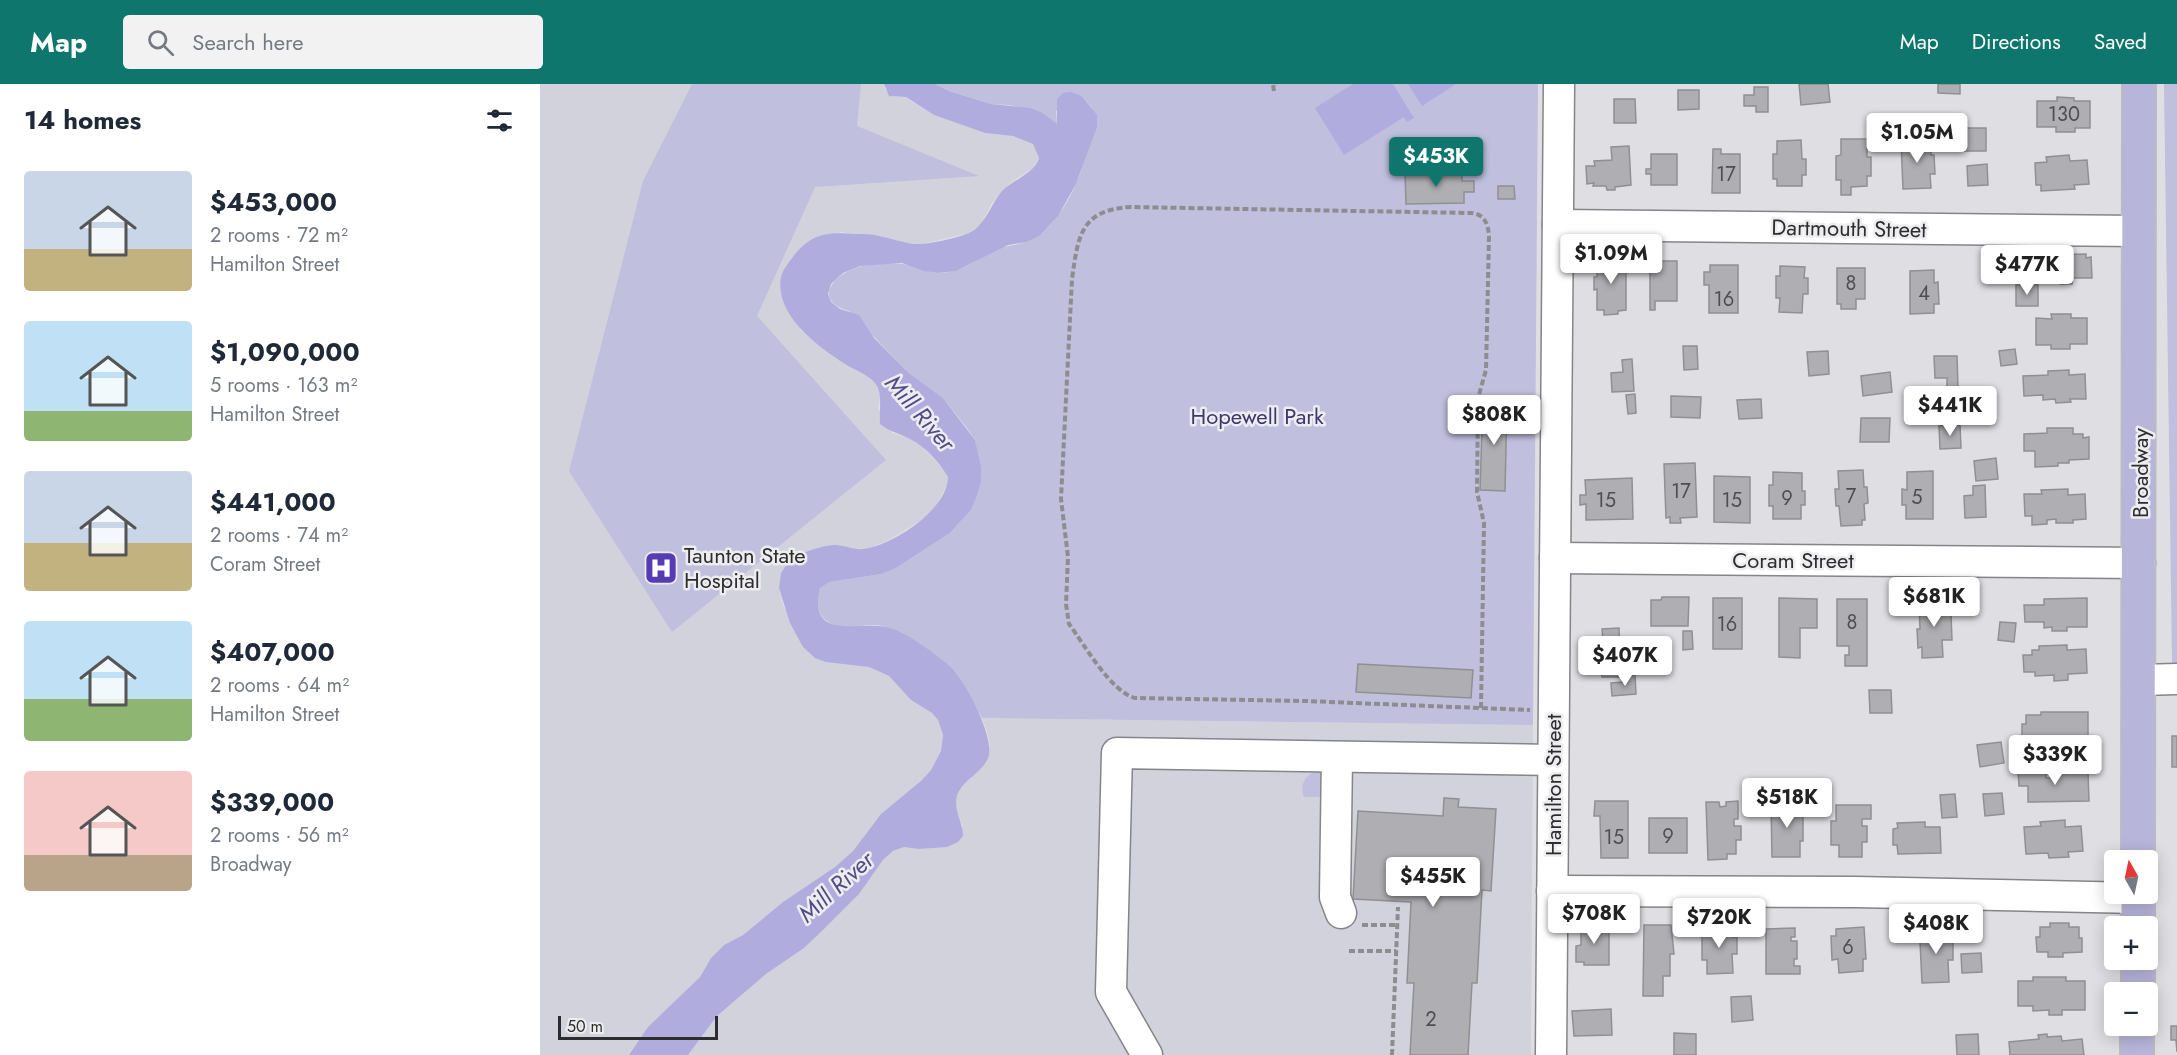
<!DOCTYPE html>
<html lang="en">
<head>
<meta charset="utf-8">
<style>
  :root { --surface:#fff; --page:#f2f2f3; --text:#1f2937; --muted:#747a83; --accent:#0f766e }
  body { margin:0; font-family:Jost,sans-serif; background:var(--page); color:var(--text); height:100vh; display:flex; flex-direction:column; font-size:22px; white-space:nowrap }
  * { box-sizing:border-box; margin:0 }
  p { font-size:20px; color:var(--muted) }
  .icon { flex:none; width:33px; height:33px; fill:none; stroke:currentColor; stroke-width:2; stroke-linecap:round; stroke-linejoin:round }
  .map { position:relative; flex:1; overflow:hidden }
  .details { display:flex; flex-direction:column; background:var(--surface); width:540px }
  .details>* { flex:none }
  .needle { width:39px; rotate:351deg }
  .fabs { position:absolute; left:1564px; top:766px; display:grid; gap:12px }
  .fabs a { display:grid; place-items:center; width:54px; height:54px; border-radius:6px; background:var(--surface); box-shadow:0 3px 15px #0003; font-size:30px }
  .scale { position:absolute; left:18px; bottom:15px; width:160px; box-sizing:border-box; padding-left:6px; border:3px solid #2d2d2f; border-top:0; font-size:16px; line-height:21px; white-space:nowrap; color:#2d2d2f; -webkit-text-stroke:4px #ededf0; paint-order:stroke }
  .price { position:absolute; translate:-50% -51px; padding:0 14px; border-radius:6px; background:#fff; color:#222; font-size:20px; line-height:39px; filter:drop-shadow(0 2px 3px #0008) }
  .price::after { content:''; position:absolute; left:50%; top:36px; width:18px; height:14px; margin-left:-9px; background:inherit; clip-path:polygon(0 0,100% 0,50% 100%) }
  .price.on { background:var(--accent); color:#fff }
  ul { padding:0; list-style:none }
  li { display:flex; align-items:center; gap:18px; height:150px; padding:0 24px }
  li span { display:grid; place-items:center; flex:none; width:168px; height:120px; border-radius:6px; color:#555 }
  li>.icon { margin-inline-start:auto }
  span .icon { width:72px; height:72px; fill:#fffc; stroke-width:1 }
  li b { font-size:26px }
  h2 { display:flex; justify-content:space-between; align-items:center; height:72px; padding:0 24px; font-size:26px }
  header { display:flex; align-items:center; gap:36px; box-sizing:border-box; height:84px; padding:0 30px; background:var(--accent); color:#fff }
  header strong { font-size:28px }
  nav { display:flex; gap:33px; margin-inline-start:auto; font-size:21px }
  .search { width:420px; height:54px; background:var(--page); display:flex; align-items:center; gap:15px; box-sizing:border-box; padding:0 21px; border-radius:6px; color:var(--muted); font-size:22px }
  main { display:flex; flex:1; min-height:0 }
  .map>svg:first-child { display:block }
</style>
</head>
<body>
<header>
<strong>Map</strong>
<div class="search"><svg class="icon" aria-label="search" viewBox="0 0 24 24"><circle cx="10" cy="10" r="6"/><path d="M15 15l6 6"/></svg>Search here</div>
<nav><a>Map</a><a>Directions</a><a>Saved</a></nav>
</header>
<main>
<section class="details">
<h2>14 homes<svg class="icon" aria-label="filters" viewBox="0 0 24 24"><path d="M4 7h16M4 17h16"/><circle cx="9" cy="7" r="2"/><circle cx="15" cy="17" r="2"/></svg></h2>
<ul>
<li><span style="background:linear-gradient(#c9d6e8 65%,#c2b280 0)"><svg class="icon" aria-label="home" viewBox="0 0 24 24"><path d="M3 11l9-7 9 7M6 9v11h12V9"/></svg></span><div><b>$453,000</b><p>2 rooms · 72 m²</p><p>Hamilton Street</p></div></li>
<li><span style="background:linear-gradient(#bfe0f5 75%,#8fb573 0)"><svg class="icon" aria-label="home" viewBox="0 0 24 24"><path d="M3 11l9-7 9 7M6 9v11h12V9"/></svg></span><div><b>$1,090,000</b><p>5 rooms · 163 m²</p><p>Hamilton Street</p></div></li>
<li><span style="background:linear-gradient(#c9d6e8 60%,#c2b280 0)"><svg class="icon" aria-label="home" viewBox="0 0 24 24"><path d="M3 11l9-7 9 7M6 9v11h12V9"/></svg></span><div><b>$441,000</b><p>2 rooms · 74 m²</p><p>Coram Street</p></div></li>
<li><span style="background:linear-gradient(#bfe0f5 65%,#8fb573 0)"><svg class="icon" aria-label="home" viewBox="0 0 24 24"><path d="M3 11l9-7 9 7M6 9v11h12V9"/></svg></span><div><b>$407,000</b><p>2 rooms · 64 m²</p><p>Hamilton Street</p></div></li>
<li><span style="background:linear-gradient(#f6c9c9 70%,#b9a48a 0)"><svg class="icon" aria-label="home" viewBox="0 0 24 24"><path d="M3 11l9-7 9 7M6 9v11h12V9"/></svg></span><div><b>$339,000</b><p>2 rooms · 56 m²</p><p>Broadway</p></div></li>
</ul>
</section>
<div class="map">
<svg width="1637" height="971" viewBox="0 0 1637 971">
  <rect width="100%" height="100%" fill="#dfdfe3"/>
  <!-- built -->
  <g fill="#d2d2dc">
    <polygon points="0,0 344,0 345,6 355,13 365,13 394,31 445,49 473,52 493,60 499,74 492,85 473,97 462,107 452,119 441,140 430,149 390,158 375,160 300,148 260,246 289,269 327,292 338,302 340,314 338,324 352,349 369,354 382,362 402,384 408,392 408,399 397,420 386,433 349,456 330,464 316,466 301,461 292,461 252,472 241,489 239,504 244,524 313,580 329,583 349,592 371,616 392,629 398,636 403,651 401,667 391,686 382,696 341,730 313,767 295,783 243,818 203,851 184,861 171,874 160,893 108,944 89,971 0,971"/>
    <polygon points="442,634 993,641 991,971 148,971 177,932 226,890 264,864 283,846 319,810 343,776 353,767 364,763 378,765 423,742 417,729 415,718 418,708 450,662 447,647"/>
  </g>
  <!-- green -->
  <g fill="#c0bfde">
    <polygon points="152,0 321,0 317,42 439,92 275,103 217,232 346,376 132,548 29,387 103,97"/>
    <path d="M 395,0 L 998,0 L 993,641 L 442,634 C 433,619 426,601 415,587 C 404,574 353,541 336,541 C 320,540 302,548 287,537 C 276,529 277,515 280,504 L 288,498 L 342,490 L 356,484 L 410,449 L 431,426 L 441,398 L 435,356 L 427,344 L 403,314 L 369,289 L 309,227 C 272,217 293,190 319,183 C 331,179 360,178 373,182 C 382,185 389,189 399,189 C 422,189 437,175 457,165 C 467,161 478,162 487,157 C 519,142 536,106 545,74 C 553,44 568,40 542,12 L 516,27 L 517,41 L 503,29 L 469,21 L 451,20 L 409,7 Z"/>
    <polygon points="1624,0 1637,0 1637,579 1632,579"/>
    <path d="M 775,687 L 782,687 L 784,713 L 764,713 C 759,702 765,692 775,687 Z"/>
  </g>
  <!-- water -->
  <g fill="#b0adde">
    <path d="M 344,0 L 395,0 L 409,7 L 451,20 L 490,24 L 503,29 L 517,40 L 517,15 L 523,9 L 531,8 L 542,12 L 557,31 L 557,43 L 536,100 L 518,132 L 499,152 L 486,158 L 468,161 L 416,187 L 398,189 L 384,187 L 362,179 L 320,182 L 303,189 L 291,200 L 288,210 L 291,218 L 300,225 L 319,231 L 334,254 L 369,289 L 403,314 L 435,356 L 441,383 L 441,398 L 436,414 L 431,426 L 410,449 L 356,484 L 342,490 L 289,498 L 280,504 C 267,560 323,535 350,544 C 369,550 396,570 411,583 C 425,596 456,655 448,674 C 442,689 421,697 417,712 C 413,726 423,738 423,752 L 418,758 L 407,763 L 378,765 L 364,763 L 353,767 L 343,776 L 319,810 L 283,846 L 264,864 L 226,890 L 177,932 L 148,971 L 89,971 L 108,943 L 160,893 L 171,874 L 184,861 L 203,851 L 243,818 L 295,783 L 313,767 L 341,730 L 382,696 L 391,686 L 401,667 L 403,651 L 398,636 L 392,629 L 371,616 L 349,592 L 329,583 L 286,578 L 275,574 L 263,563 L 250,539 L 239,504 L 241,489 L 252,472 C 265,469 279,462 293,461 C 306,460 314,468 329,464 C 357,458 408,424 408,393 C 399,378 386,363 370,355 C 359,349 350,348 340,340 C 339,329 342,314 338,304 C 333,292 316,287 305,280 C 278,263 234,231 241,193 C 243,185 250,177 255,170 C 274,148 289,148 316,150 C 324,150 332,150 339,152 C 351,154 363,159 375,160 C 391,160 414,155 429,149 C 445,142 451,120 462,107 C 473,96 495,89 499,74 L 493,60 L 473,52 L 445,49 L 394,31 L 366,13 L 349,12 Z"/>
    <polygon points="813,0 853,0 874,34 867,38 864,33 804,71 775,24"/>
    <polygon points="868,0 916,0 882,22"/>
  </g>
  <!-- building -->
  <g fill="#afafb3" stroke="#909093" stroke-width="1.5">
    <polygon points="1259,0 1288,0 1290,18 1261,21"/>
    <polygon points="1398,0 1420,0 1420,10 1398,9"/>
    <polygon points="1214,3 1228,3 1228,28 1216,28 1216,22 1204,22 1204,11 1214,11"/>
    <polygon points="1138,6 1159,6 1159,25 1138,26"/>
    <polygon points="1517,13 1534,14 1534,17 1550,17 1550,44 1535,44 1535,48 1516,48 1516,43 1497,43 1497,17 1517,17"/>
    <polygon points="1074,15 1095,15 1096,39 1074,39"/>
    <rect x="1425" y="44" width="21" height="23"/>
    <polygon points="1301,55 1327,55 1327,73 1331,73 1331,92 1327,92 1327,102 1311,103 1311,111 1301,111 1301,96 1296,96 1296,72 1301,71"/>
    <polygon points="1261,56 1262,75 1266,75 1266,91 1262,91 1262,102 1237,102 1237,95 1233,95 1233,70 1237,70 1237,57"/>
    <polygon points="1391,56 1391,71 1394,71 1395,90 1390,90 1391,104 1363,105 1361,57"/>
    <polygon points="1089,62 1091,101 1075,103 1075,106 1067,106 1066,102 1053,102 1054,99 1047,100 1046,82 1055,82 1054,77 1072,76 1071,63"/>
    <polygon points="1173,65 1181,65 1181,70 1200,70 1200,109 1172,109"/>
    <polygon points="1111,70 1137,70 1137,101 1111,101 1111,90 1106,90 1106,85 1111,85"/>
    <polygon points="1529,71 1530,77 1547,76 1549,100 1534,101 1535,105 1501,107 1501,101 1496,101 1495,79 1507,78 1506,73"/>
    <polygon points="1447,80 1448,101 1428,102 1427,82"/>
    <polygon points="922,87 922,97 934,97 934,108 924,108 924,119 866,120 865,88"/>
    <polygon points="958,102 974,102 975,115 958,115"/>
    <polygon points="1546,170 1546,174 1551,173 1552,194 1532,194 1532,200 1520,200 1519,197 1503,198 1503,171"/>
    <polygon points="1057,174 1086,174 1086,226 1078,227 1078,230 1064,231 1064,226 1057,226 1057,205 1054,206 1054,193 1057,193"/>
    <polygon points="1110,177 1137,177 1137,217 1115,217 1115,226 1110,226"/>
    <polygon points="1170,181 1198,181 1198,229 1169,229 1169,201 1164,201 1164,188 1170,188"/>
    <polygon points="1240,182 1265,183 1264,194 1268,194 1268,210 1263,210 1262,229 1239,228 1240,214 1236,214 1236,192 1240,192"/>
    <polygon points="1297,184 1325,184 1325,215 1316,215 1316,225 1301,225 1301,220 1297,220"/>
    <polygon points="1394,186 1394,199 1398,198 1399,220 1394,220 1394,229 1370,230 1370,187"/>
    <rect x="1476" y="201" width="22" height="21"/>
    <polygon points="1511,230 1531,230 1531,234 1547,234 1547,260 1530,260 1530,265 1511,265 1511,261 1496,261 1496,234 1512,235"/>
    <polygon points="1143,262 1157,262 1158,285 1144,286"/>
    <polygon points="1475,265 1477,280 1461,282 1459,267"/>
    <polygon points="1288,267 1289,290 1269,292 1267,268"/>
    <polygon points="1394,272 1417,272 1418,303 1407,303 1407,294 1395,294"/>
    <polygon points="1092,275 1094,307 1072,308 1071,289 1083,288 1082,276"/>
    <polygon points="1529,286 1529,291 1545,290 1546,315 1530,315 1531,318 1516,319 1515,315 1503,316 1503,311 1484,312 1483,292 1508,291 1508,287"/>
    <polygon points="1350,288 1352,308 1323,312 1321,292"/>
    <polygon points="1095,310 1096,329 1088,330 1086,311"/>
    <polygon points="1131,312 1161,313 1160,334 1131,333"/>
    <polygon points="1221,315 1222,334 1199,335 1197,316"/>
    <polygon points="943,316 967,317 965,407 940,406"/>
    <polygon points="1321,334 1350,334 1349,358 1320,358"/>
    <polygon points="1420,341 1421,364 1400,365 1399,342"/>
    <polygon points="1507,344 1533,344 1533,350 1543,350 1543,354 1549,353 1549,375 1529,376 1529,379 1518,379 1518,382 1495,383 1495,367 1484,367 1484,350 1507,349"/>
    <polygon points="1456,374 1458,395 1436,397 1434,377"/>
    <polygon points="1155,379 1157,433 1140,434 1141,439 1130,439 1130,433 1126,434 1124,380"/>
    <polygon points="1323,386 1324,403 1327,403 1328,419 1324,420 1325,436 1322,436 1322,441 1301,442 1299,422 1296,422 1295,405 1299,405 1298,387"/>
    <polygon points="1393,387 1393,435 1366,435 1366,421 1362,421 1362,405 1367,406 1367,388"/>
    <polygon points="1233,388 1262,389 1262,407 1265,407 1265,421 1261,421 1261,435 1233,435 1233,422 1229,422 1229,401 1233,401"/>
    <polygon points="1174,392 1210,393 1210,439 1174,438"/>
    <polygon points="1092,394 1093,435 1046,436 1046,420 1040,421 1040,411 1046,411 1045,396"/>
    <polygon points="1445,401 1446,433 1425,434 1424,412 1433,411 1433,402"/>
    <polygon points="1528,405 1528,411 1545,410 1546,435 1533,436 1533,439 1516,439 1516,435 1507,436 1507,440 1492,441 1492,432 1485,432 1484,410 1502,410 1501,406"/>
    <polygon points="1122,513 1149,513 1148,542 1111,542 1111,516 1121,516"/>
    <rect x="1173" y="514" width="29" height="51"/>
    <polygon points="1239,514 1277,515 1277,544 1260,544 1260,574 1239,573"/>
    <polygon points="1547,514 1547,543 1527,543 1527,547 1512,547 1512,543 1504,544 1504,538 1485,538 1484,521 1504,521 1504,515"/>
    <polygon points="1297,515 1327,515 1327,582 1305,582 1305,571 1309,571 1309,562 1297,562"/>
    <polygon points="1406,517 1406,530 1411,530 1412,556 1402,556 1403,573 1382,574 1382,563 1378,564 1377,545 1380,545 1379,518"/>
    <polygon points="1460,538 1476,539 1474,558 1458,556"/>
    <polygon points="1079,544 1080,593 1062,593 1061,584 1053,584 1052,557 1063,557 1062,545"/>
    <polygon points="1143,547 1152,547 1153,565 1143,566"/>
    <polygon points="1527,561 1527,566 1546,565 1547,589 1528,590 1528,596 1514,597 1514,591 1495,592 1495,588 1484,588 1483,571 1492,571 1492,566 1499,566 1499,562"/>
    <polygon points="818,580 933,586 931,614 816,608"/>
    <polygon points="1095,591 1096,610 1072,612 1071,599 1084,598 1084,592"/>
    <polygon points="1329,606 1351,606 1352,629 1330,629"/>
    <polygon points="1501,628 1548,628 1548,666 1533,666 1533,661 1513,661 1513,667 1497,667 1497,659 1482,658 1482,640 1486,640 1486,631 1501,631"/>
    <rect x="1632" y="652" width="5" height="31"/>
    <polygon points="1461,658 1464,679 1440,683 1437,661"/>
    <polygon points="1494,684 1493,689 1506,689 1506,694 1513,694 1512,689 1548,688 1549,717 1488,718 1488,702 1479,702 1478,685"/>
    <polygon points="1462,709 1464,730 1445,732 1443,710"/>
    <polygon points="1415,710 1417,733 1402,734 1400,711"/>
    <polygon points="904,714 919,715 918,723 956,725 951,807 942,806 937,899 932,899 928,971 870,971 874,899 867,899 871,818 813,815 818,727 903,732"/>
    <polygon points="1055,717 1088,717 1088,774 1061,774 1060,732 1054,732"/>
    <polygon points="1198,717 1198,735 1194,735 1194,742 1201,742 1201,756 1196,756 1196,770 1187,770 1187,775 1168,776 1166,718 1179,718 1180,723 1186,722 1186,718"/>
    <polygon points="1231,719 1263,719 1263,757 1260,757 1260,773 1232,773"/>
    <polygon points="1296,721 1331,721 1331,735 1322,735 1322,742 1327,742 1327,758 1322,758 1322,773 1299,773 1299,761 1291,761 1291,737 1296,737"/>
    <rect x="1109" y="734" width="38" height="35"/>
    <polygon points="1525,736 1525,743 1541,742 1543,767 1528,768 1529,773 1509,774 1508,769 1486,770 1484,743 1501,742 1500,738"/>
    <polygon points="1385,738 1385,743 1400,743 1401,769 1358,770 1357,761 1353,761 1353,745 1358,744 1357,739"/>
    <polygon points="1510,839 1529,839 1529,843 1539,843 1539,854 1542,854 1542,868 1523,869 1523,873 1508,873 1508,868 1497,868 1496,853 1500,853 1500,843 1510,843"/>
    <polygon points="1041,841 1069,841 1069,881 1044,881 1044,878 1036,878 1036,862 1041,861"/>
    <polygon points="1104,841 1131,841 1134,870 1130,870 1130,892 1123,892 1123,912 1103,912"/>
    <polygon points="1167,842 1192,842 1192,853 1197,853 1197,870 1192,870 1193,889 1167,890 1167,876 1162,876 1162,852 1167,852"/>
    <polygon points="1324,843 1326,875 1323,875 1323,887 1299,889 1298,875 1292,876 1291,852 1296,852 1296,845"/>
    <polygon points="1255,844 1255,853 1251,853 1251,857 1257,857 1257,875 1254,875 1254,882 1260,882 1260,890 1226,890 1226,845"/>
    <polygon points="1408,844 1409,854 1413,854 1413,876 1408,876 1409,898 1382,899 1380,858 1383,858 1383,845"/>
    <polygon points="1441,869 1442,888 1422,889 1421,870"/>
    <polygon points="1493,893 1526,893 1526,897 1545,897 1545,926 1522,926 1522,931 1509,931 1509,926 1493,927 1493,922 1478,922 1478,897 1493,897"/>
    <polygon points="1211,912 1213,936 1192,938 1191,913"/>
    <polygon points="1071,925 1072,951 1034,952 1032,927"/>
    <polygon points="1631,942 1637,942 1637,968 1636,956 1631,956"/>
    <polygon points="1134,949 1156,950 1156,971 1134,971"/>
    <polygon points="1438,950 1439,971 1417,971 1416,951"/>
    <polygon points="1507,950 1507,953 1521,952 1522,957 1542,955 1544,971 1470,971 1469,958 1499,955 1498,951"/>
  </g>
  <g fill="none" stroke-linecap="round" stroke-linejoin="round">
    <!-- minor casing -->
    <g stroke="#858589" stroke-width="33">
      <g id="minor">
        <polyline points="1018,141 1599,147"/>
        <polyline points="1015,474 1600,479"/>
        <polyline points="1600,596 1637,595"/>
        <polyline points="797,673 795,813 801,829"/>
        <polyline points="1012,807 1316,808 1598,814"/>
        <polyline points="607,971 571,908 577,669 1013,676"/>
        <polyline points="1011,971 1019,0"/>
      </g>
    </g>
    <!-- major casing -->
    <g stroke="#bcbcbc" stroke-width="36">
      <g id="major">
        <polyline points="1598,777 1599,0"/>
        <polyline points="1598,843 1598,810"/>
        <polyline points="1598,909 1598,876"/>
        <polyline points="1597,971 1597,942"/>
      </g>
    </g>
    <!-- path -->
    <g stroke="#8d8d90" stroke-width="4" stroke-dasharray="6 3" stroke-linecap="butt">
      <polyline points="734,7 733,1 736,0"/>
      <path d="M 941,624 L 944,439 L 937,408 L 938,314 L 946,286 L 949,152 C 948,139 944,130 931,129 L 590,123 C 540,126 538,153 532,195 L 521,415 L 528,473 L 526,520 L 529,540 C 544,560 571,608 595,614 L 765,617 L 990,626"/>
      <polyline points="822,841 857,841"/>
      <polyline points="809,867 856,867"/>
      <polyline points="852,971 858,823"/>
    </g>
    <!-- minor -->
    <use href="#minor" stroke="#fff" stroke-width="30"/>
    <!-- major -->
    <use href="#major" stroke="#b8b5db" stroke-width="33"/>
  </g>
  <!-- icons -->
  <defs>
    <g id="hospital-square" transform="scale(1.725)"><rect x="-9" y="-9" width="18" height="18" rx="4" fill="#563cb4" stroke="#ededf0"/><path d="M-5-5h3v3.5h4V-5h3V5h-3V1.5h-4V5h-3Z" fill="#fff"/></g>
  </defs>
  <g fill-rule="evenodd">
    <use href="#hospital-square" x="121" y="484"/>
  </g>
  <g text-anchor="middle" stroke-width="5" stroke-linejoin="round" paint-order="stroke">
    <!-- number labels -->
    <g font-size="20" fill="#4e4e50">
      <text x="1524" y="37">130</text>
      <text x="1186" y="97">17</text>
      <text x="1311" y="206">8</text>
      <text x="1384" y="216">4</text>
      <text x="1184" y="222">16</text>
      <text x="1141" y="414">17</text>
      <text x="1311" y="419">7</text>
      <text x="1377" y="420">5</text>
      <text x="1247" y="421">9</text>
      <text x="1066" y="423">15</text>
      <text x="1192" y="423">15</text>
      <text x="1312" y="545">8</text>
      <text x="1187" y="547">16</text>
      <text x="1128" y="759">9</text>
      <text x="1074" y="760">15</text>
      <text x="1308" y="870">6</text>
      <text x="891" y="942">2</text>
    </g>
    <!-- street labels -->
    <g font-size="22" fill="#2d2d2f" stroke="#ededf0">
      <text transform="translate(1309 144) rotate(1)" y="8">Dartmouth Street</text>
      <text transform="translate(1600 389) rotate(-90)" y="8">Broadway</text>
      <text x="1253" y="484">Coram Street</text>
      <text transform="translate(1013 701) rotate(-90)" y="8">Hamilton Street</text>
    </g>
    <!-- park labels -->
    <g font-size="22" fill="#3e3671" stroke="#ededf0">
      <text x="717" y="340">Hopewell Park</text>
    </g>
    <!-- poi labels -->
    <g font-size="22" fill="#2d2d2f" stroke="#ededf0" text-anchor="start">
      <text x="144" y="479">Taunton State<tspan x="144" dy="25">Hospital</tspan></text>
    </g>
    <!-- water labels -->
    <g font-size="24" font-style="italic" fill="#524b89" stroke="#ededf0">
      <text transform="translate(380 329) rotate(49)" y="8">Mill River</text>
      <text transform="translate(296 803) rotate(-42)" y="8">Mill River</text>
    </g>
  </g>
</svg>
<div class="fabs">
<a><svg class="needle" viewBox="-14 -14 28 28"><path d="M0-13l5 13h-10z" fill="#e53935"/><path d="M0 13l5-13h-10z" fill="#747a83"/></svg></a>
<a>+</a>
<a>−</a>
</div>
<div class="scale">50 m</div>
<b class="price" style="left:1377px;top:80px">$1.05M</b>
<b class="price on" style="left:896px;top:104px">$453K</b>
<b class="price" style="left:1071px;top:201px">$1.09M</b>
<b class="price" style="left:1487px;top:212px">$477K</b>
<b class="price" style="left:1410px;top:353px">$441K</b>
<b class="price" style="left:954px;top:362px">$808K</b>
<b class="price" style="left:1394px;top:544px">$681K</b>
<b class="price" style="left:1085px;top:603px">$407K</b>
<b class="price" style="left:1515px;top:702px">$339K</b>
<b class="price" style="left:1247px;top:745px">$518K</b>
<b class="price" style="left:893px;top:824px">$455K</b>
<b class="price" style="left:1054px;top:861px">$708K</b>
<b class="price" style="left:1179px;top:865px">$720K</b>
<b class="price" style="left:1396px;top:871px">$408K</b>
</div>
</main>
</body>
</html>
